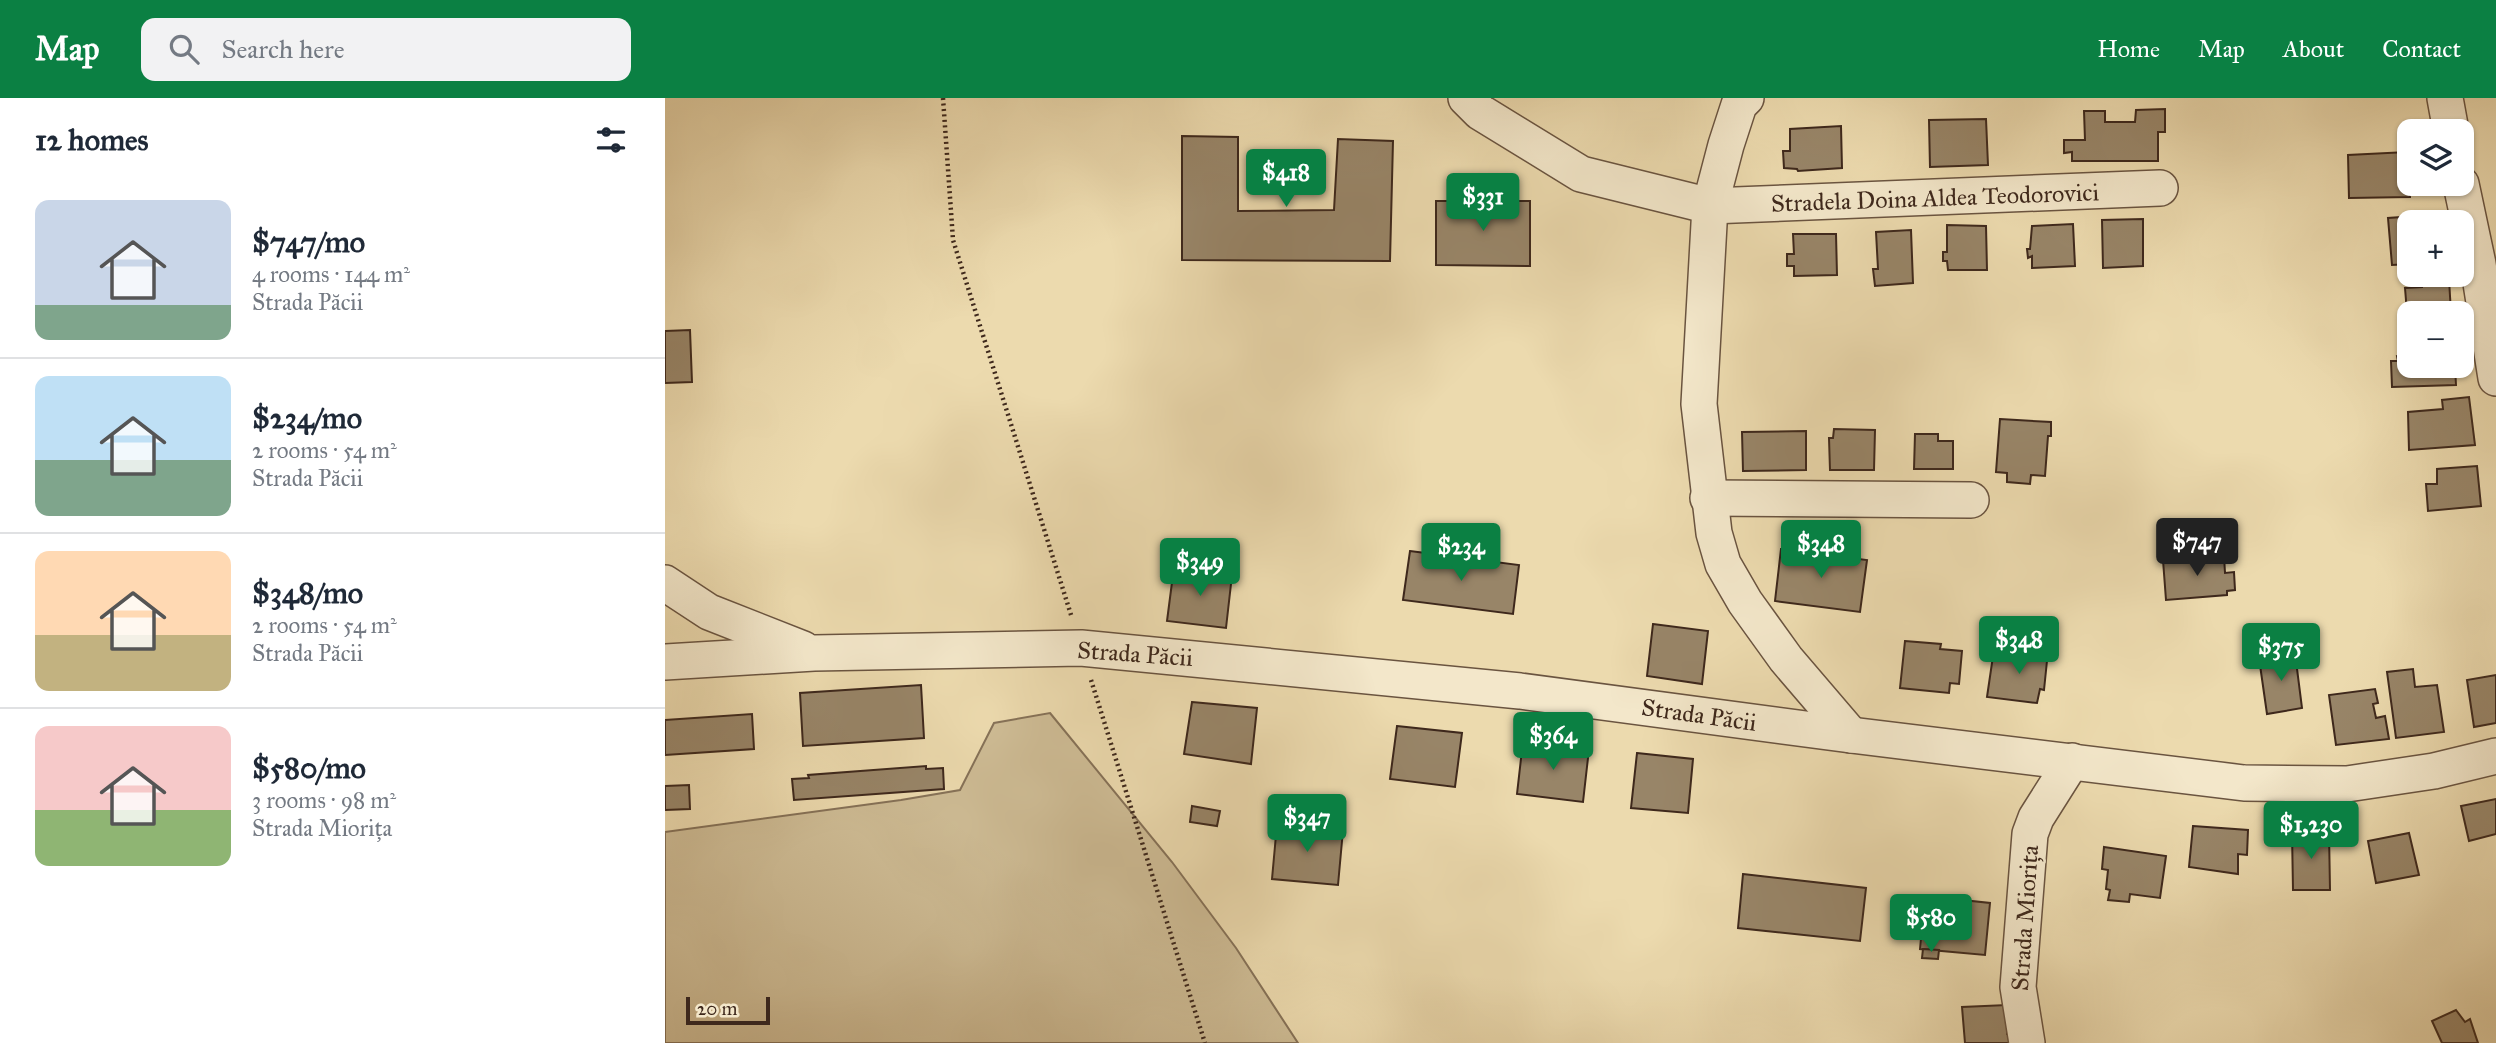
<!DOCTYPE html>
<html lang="en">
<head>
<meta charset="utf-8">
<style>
  :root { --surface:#fff; --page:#f2f2f3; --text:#1f2937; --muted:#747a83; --line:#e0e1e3; --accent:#0b8043 }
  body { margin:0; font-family:"IM FELL Great Primer",serif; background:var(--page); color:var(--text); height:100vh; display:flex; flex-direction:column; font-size:26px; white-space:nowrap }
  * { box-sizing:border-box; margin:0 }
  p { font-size:23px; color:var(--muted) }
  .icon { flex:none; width:38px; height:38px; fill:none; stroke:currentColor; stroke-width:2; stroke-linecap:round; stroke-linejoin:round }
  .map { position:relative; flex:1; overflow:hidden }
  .drawer { display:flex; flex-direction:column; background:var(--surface); width:665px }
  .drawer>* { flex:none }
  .tools { position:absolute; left:1732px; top:21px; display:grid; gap:14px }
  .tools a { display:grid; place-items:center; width:77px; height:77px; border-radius:14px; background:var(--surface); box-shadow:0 2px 5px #0004; font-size:35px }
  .scale { position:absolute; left:21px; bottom:18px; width:84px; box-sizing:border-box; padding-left:7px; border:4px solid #3e281c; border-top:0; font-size:19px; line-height:24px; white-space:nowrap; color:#3e281c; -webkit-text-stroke:5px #f3e7ca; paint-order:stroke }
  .price { position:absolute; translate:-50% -60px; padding:0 16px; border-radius:7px; background:var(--accent); color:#fff; font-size:23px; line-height:46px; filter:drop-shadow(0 2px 4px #0008) }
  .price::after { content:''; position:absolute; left:50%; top:42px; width:21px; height:16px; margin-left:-10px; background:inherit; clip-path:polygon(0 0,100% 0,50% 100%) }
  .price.selected { background:#222; color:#fff }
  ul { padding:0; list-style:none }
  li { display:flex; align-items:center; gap:21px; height:175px; padding:0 35px }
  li+li { border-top:2px solid var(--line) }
  li span { display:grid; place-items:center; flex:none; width:196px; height:140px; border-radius:14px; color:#555 }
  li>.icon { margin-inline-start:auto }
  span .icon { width:84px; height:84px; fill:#fffc; stroke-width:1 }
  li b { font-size:30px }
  h2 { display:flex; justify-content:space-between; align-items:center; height:84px; padding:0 35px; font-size:30px }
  header { display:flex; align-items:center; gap:42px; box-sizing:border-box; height:98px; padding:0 35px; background:var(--accent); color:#fff }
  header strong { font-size:33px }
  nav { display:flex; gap:38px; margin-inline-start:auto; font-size:24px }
  .search { width:490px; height:63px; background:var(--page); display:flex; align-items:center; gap:18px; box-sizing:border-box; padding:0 24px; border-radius:14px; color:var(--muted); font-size:26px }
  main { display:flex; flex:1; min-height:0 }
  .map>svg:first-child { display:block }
</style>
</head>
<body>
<header>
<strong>Map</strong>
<div class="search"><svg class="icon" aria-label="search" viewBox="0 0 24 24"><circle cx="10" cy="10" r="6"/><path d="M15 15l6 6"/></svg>Search here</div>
<nav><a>Home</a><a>Map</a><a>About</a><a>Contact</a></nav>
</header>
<main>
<section class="drawer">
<h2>12 homes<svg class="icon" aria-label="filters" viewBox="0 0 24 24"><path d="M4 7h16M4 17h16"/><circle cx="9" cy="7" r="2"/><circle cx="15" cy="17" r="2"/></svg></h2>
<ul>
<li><span style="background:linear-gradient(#c9d6e8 75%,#7fa58c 0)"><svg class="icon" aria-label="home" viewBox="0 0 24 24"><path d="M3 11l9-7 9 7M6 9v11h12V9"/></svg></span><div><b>$747/mo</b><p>4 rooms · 144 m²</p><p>Strada Păcii</p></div></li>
<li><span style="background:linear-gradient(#bfe0f5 60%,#7fa58c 0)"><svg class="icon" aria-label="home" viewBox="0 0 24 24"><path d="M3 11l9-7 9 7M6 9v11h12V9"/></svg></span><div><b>$234/mo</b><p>2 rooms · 54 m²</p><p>Strada Păcii</p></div></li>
<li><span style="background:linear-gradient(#ffd9b3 60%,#c2b280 0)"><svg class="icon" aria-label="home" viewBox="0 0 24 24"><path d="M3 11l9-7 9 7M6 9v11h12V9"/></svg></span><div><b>$348/mo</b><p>2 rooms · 54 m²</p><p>Strada Păcii</p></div></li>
<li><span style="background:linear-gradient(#f6c9c9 60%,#8fb573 0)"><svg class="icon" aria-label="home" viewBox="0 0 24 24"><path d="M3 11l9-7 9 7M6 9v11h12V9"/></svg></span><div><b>$580/mo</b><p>3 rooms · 98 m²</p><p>Strada Miorița</p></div></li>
</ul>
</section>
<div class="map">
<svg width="1831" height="945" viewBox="0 0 1831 945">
  <rect width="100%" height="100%" fill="#ecdaae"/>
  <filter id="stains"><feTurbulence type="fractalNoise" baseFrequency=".00286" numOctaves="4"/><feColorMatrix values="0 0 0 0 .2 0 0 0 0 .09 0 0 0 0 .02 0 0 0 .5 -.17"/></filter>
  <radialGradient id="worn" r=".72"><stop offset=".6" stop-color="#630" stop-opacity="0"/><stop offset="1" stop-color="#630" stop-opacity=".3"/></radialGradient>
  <!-- green -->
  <polygon fill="#cebc95" stroke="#867258" stroke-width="2" points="385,615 507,764 571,850 633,945 0,945 0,734 236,702 295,692 329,625"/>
  <!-- building -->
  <g fill="#988568" stroke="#3e281c" stroke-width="2">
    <polygon points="1500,11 1500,34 1493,34 1493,63 1407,63 1407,54 1399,55 1399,42 1420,42 1419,13 1440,13 1440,24 1470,24 1471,12"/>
    <polygon points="1321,21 1323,67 1265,69 1264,22"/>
    <polygon points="1176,28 1177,70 1133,73 1132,71 1119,70 1118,53 1125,53 1125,31"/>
    <polygon points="517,38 573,39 573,113 669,112 673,41 728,43 725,163 517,162"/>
    <polygon points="1742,54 1745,99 1684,100 1683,57"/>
    <polygon points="771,103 865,103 865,168 771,167"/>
    <polygon points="1765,117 1765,124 1745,124 1745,166 1727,167 1723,120"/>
    <polygon points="1478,121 1478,168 1438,170 1437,122"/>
    <polygon points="1408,126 1410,168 1367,170 1367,158 1363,160 1362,151 1365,151 1367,128"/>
    <polygon points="1282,127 1321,128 1322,172 1283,172 1282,163 1278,163 1278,154 1282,154"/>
    <polygon points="1246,132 1248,185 1210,188 1208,171 1213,171 1211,134"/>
    <polygon points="1128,136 1171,136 1172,177 1129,178 1129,168 1122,168 1122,156 1129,156"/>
    <polygon points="1784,181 1786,215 1745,215 1745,226 1743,227 1740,190 1757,189 1757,183"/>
    <polygon points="25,232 27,284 0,285 0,233"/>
    <polygon points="1741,254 1745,254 1745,268 1790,268 1791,287 1727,289 1726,263 1733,263 1732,258 1741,257"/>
    <polygon points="1804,299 1810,347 1744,352 1743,314 1778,311 1777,302"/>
    <polygon points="1335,321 1386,324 1386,338 1383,338 1380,378 1366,377 1365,386 1342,384 1342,375 1331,374"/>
    <polygon points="1169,331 1210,332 1209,372 1165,372 1164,340 1168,340"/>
    <polygon points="1141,333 1141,372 1078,373 1077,334"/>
    <polygon points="1250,336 1273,336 1273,343 1288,343 1288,371 1249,371"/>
    <polygon points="1812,368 1816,408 1763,413 1761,386 1772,386 1772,371"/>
    <polygon points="1116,451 1202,462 1195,514 1110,503"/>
    <polygon points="745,453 854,467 848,516 738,502"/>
    <polygon points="1559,458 1560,475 1569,474 1570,492 1562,493 1562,497 1501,502 1498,462"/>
    <polygon points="509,469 567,477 561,530 502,523"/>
    <polygon points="988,526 1043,533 1037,586 982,578"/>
    <polygon points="1240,543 1276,546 1275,551 1297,553 1294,586 1285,585 1284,595 1235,590"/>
    <polygon points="1355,551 1383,553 1379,592 1375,591 1372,605 1322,599 1328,558 1353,560"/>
    <polygon points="1630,555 1637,610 1602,616 1594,560"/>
    <polygon points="1748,571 1750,589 1772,587 1779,634 1731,640 1722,574"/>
    <polygon points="1831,577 1831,625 1809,629 1802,582"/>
    <polygon points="256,587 259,640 138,648 135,595"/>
    <polygon points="1710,591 1713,605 1708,606 1711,620 1720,618 1724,641 1671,647 1664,597"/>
    <polygon points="527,604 592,610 586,666 519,656"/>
    <polygon points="87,616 89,651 0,657 0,622"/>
    <polygon points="732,628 797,635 790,689 725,681"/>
    <polygon points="858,643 924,651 918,704 852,696"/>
    <polygon points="972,655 1028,661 1023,715 966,710"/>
    <polygon points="261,668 261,671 278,670 279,691 129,702 127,681 144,680 143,677"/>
    <polygon points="24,687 25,711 0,712 0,688"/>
    <polygon points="1831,701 1831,736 1804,743 1796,708"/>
    <polygon points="527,708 555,713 552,728 525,724"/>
    <polygon points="612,726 678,732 673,787 607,781"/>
    <polygon points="1528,728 1583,732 1582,757 1573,756 1573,776 1524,769"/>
    <polygon points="1627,734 1664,734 1665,792 1628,792"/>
    <polygon points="1744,735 1754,777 1711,785 1703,743"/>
    <polygon points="1439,749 1501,758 1495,800 1465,796 1464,804 1443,802 1445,792 1441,791 1443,772 1437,771"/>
    <polygon points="1078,776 1201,790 1195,843 1073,830"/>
    <polygon points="1260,798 1325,805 1320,857 1255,851"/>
    <polygon points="1258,851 1274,852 1273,861 1257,860"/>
    <polygon points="1342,907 1342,936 1345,937 1345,945 1300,945 1297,909"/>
    <polygon points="1791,912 1800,924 1805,921 1813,945 1777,945 1767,923"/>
  </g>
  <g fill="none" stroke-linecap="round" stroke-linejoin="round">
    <!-- minor casing -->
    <g stroke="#6a5440" stroke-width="38">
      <g id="minor">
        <polyline points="801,0 815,14 916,76 1045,108 1495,90"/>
        <polyline points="1081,0 1074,7 1061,47 1045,108 1034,306 1049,435 1058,466 1080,504 1121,561 1186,637"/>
        <polyline points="1780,0 1786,33"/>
        <polyline points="1796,86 1813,166 1831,280"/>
        <polyline points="1043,400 1306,402"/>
        <polyline points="0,485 44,514 138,551"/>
        <polyline points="0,564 149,555 416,550 855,593 1186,637 1579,685 1682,686 1769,673 1831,658"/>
        <polyline points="1362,945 1353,889 1365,736 1371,720 1407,663"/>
      </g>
    </g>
    <!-- path -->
    <g stroke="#3e281c" stroke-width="4.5" stroke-dasharray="2 3.5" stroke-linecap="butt">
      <polyline points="278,0 288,142 407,520"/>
      <polyline points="426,582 540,945"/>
    </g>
    <!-- minor -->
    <use href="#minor" stroke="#f3e7ca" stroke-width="35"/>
  </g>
  <g text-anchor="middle" stroke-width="5" stroke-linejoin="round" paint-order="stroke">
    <!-- street labels -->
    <g font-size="24" fill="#3e281c" stroke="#f3e7ca">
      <text transform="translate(1270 100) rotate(-2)" y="8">Stradela Doina Aldea Teodorovici</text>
      <text transform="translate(470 556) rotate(4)" y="8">Strada Păcii</text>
      <text transform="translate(1034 617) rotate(8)" y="8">Strada Păcii</text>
      <text transform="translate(1360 820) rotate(-86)" y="8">Strada Miorița</text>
    </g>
  </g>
  <rect width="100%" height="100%" filter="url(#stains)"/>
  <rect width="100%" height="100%" fill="url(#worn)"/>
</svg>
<div class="tools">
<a><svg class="icon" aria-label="layers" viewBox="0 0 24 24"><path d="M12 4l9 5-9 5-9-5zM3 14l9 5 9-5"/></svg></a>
<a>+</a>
<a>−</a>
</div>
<div class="scale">20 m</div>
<b class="price" style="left:621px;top:111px">$418</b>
<b class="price" style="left:818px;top:135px">$331</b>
<b class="price selected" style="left:1532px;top:480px">$747</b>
<b class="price" style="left:1156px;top:482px">$348</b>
<b class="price" style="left:796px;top:485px">$234</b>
<b class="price" style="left:535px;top:500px">$349</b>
<b class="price" style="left:1354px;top:578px">$348</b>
<b class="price" style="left:1616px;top:585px">$375</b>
<b class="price" style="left:888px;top:674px">$364</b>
<b class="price" style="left:642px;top:756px">$347</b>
<b class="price" style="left:1646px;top:763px">$1,230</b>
<b class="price" style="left:1266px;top:856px">$580</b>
</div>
</main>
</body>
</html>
